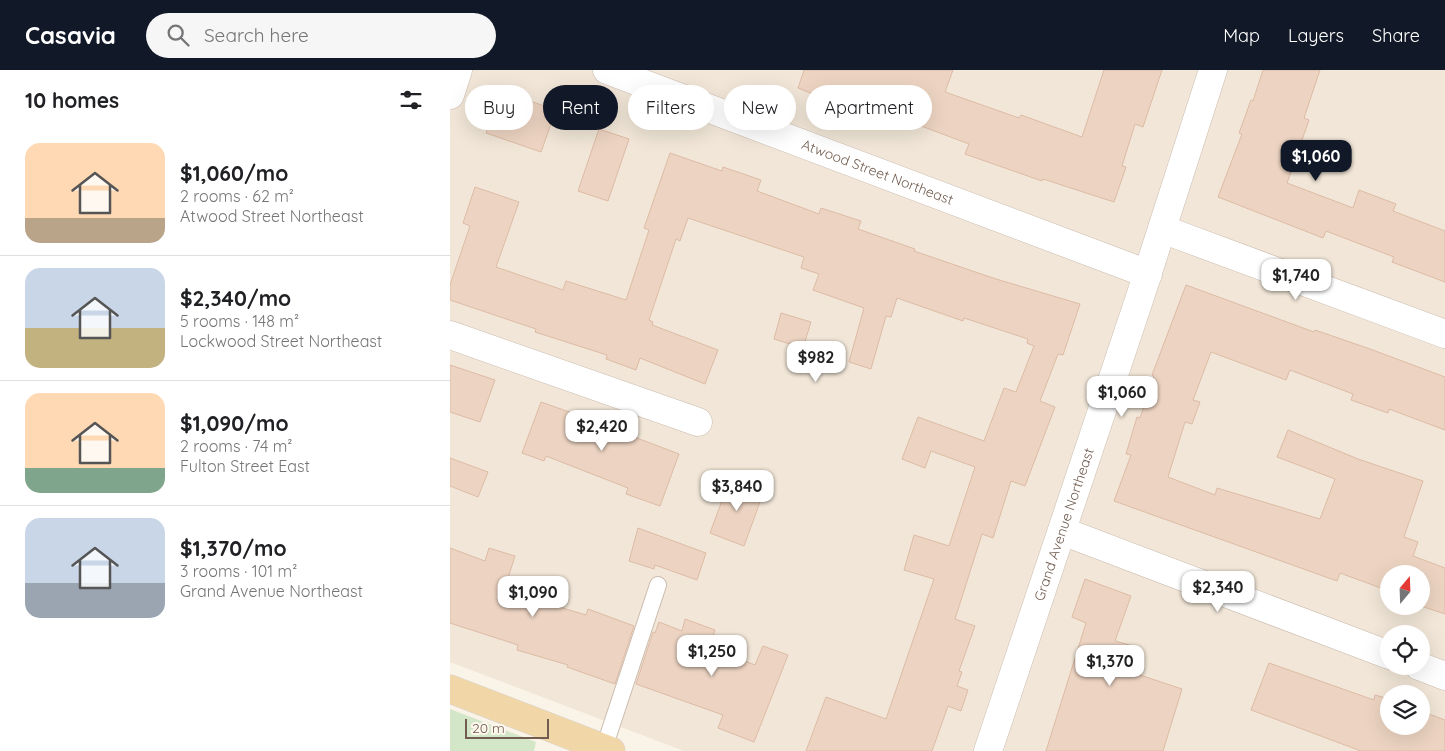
<!DOCTYPE html>
<html lang="en">
<head>
<meta charset="utf-8">
<style>
  :root { --surface:#fff; --page:#f6f6f6; --text:#202124; --muted:#757577; --line:#e0e0e0; --accent:#111827 }
  body { margin:0; font-family:Quicksand,sans-serif; background:var(--page); color:var(--text); height:100vh; display:flex; flex-direction:column; font-size:19px; white-space:nowrap }
  * { box-sizing:border-box; margin:0 }
  p { font-size:16px; color:var(--muted) }
  .icon { flex:none; width:28px; height:28px; fill:none; stroke:currentColor; stroke-width:2; stroke-linecap:round; stroke-linejoin:round }
  .map { position:relative; flex:1; overflow:hidden }
  .sheet { display:flex; flex-direction:column; background:var(--surface); width:450px }
  .sheet>* { flex:none }
  .banner { position:absolute; left:15px; top:15px; width:475px; height:45px; display:flex; gap:10px }
  .needle { width:32px; rotate:19deg }
  .tools { position:absolute; left:930px; top:495px; display:grid; gap:10px }
  .tools a { display:grid; place-items:center; width:50px; height:50px; border-radius:50%; background:var(--surface); box-shadow:0 5px 20px #0002; font-size:25px }
  .scale { position:absolute; left:15px; bottom:12px; width:84px; box-sizing:border-box; padding-left:5px; border:2px solid #715c4f; border-top:0; font-size:14px; line-height:18px; white-space:nowrap; color:#715c4f; -webkit-text-stroke:4px #fdf7ee; paint-order:stroke }
  .price { position:absolute; translate:-50% -42px; padding:0 11px; border-radius:10px; background:#fff; color:#222; font-size:16px; line-height:32px; filter:drop-shadow(0 1px 2px #0008) }
  .price::after { content:''; position:absolute; left:50%; top:30px; width:15px; height:11px; margin-left:-8px; background:inherit; clip-path:polygon(0 0,100% 0,50% 100%) }
  .price.active { background:var(--accent); color:#fff }
  ul { padding:0; list-style:none }
  li { display:flex; align-items:center; gap:15px; height:125px; padding:0 25px }
  li+li { border-top:1px solid var(--line) }
  li span { display:grid; place-items:center; flex:none; width:140px; height:100px; border-radius:15px; color:#555 }
  li>.icon { margin-inline-start:auto }
  span .icon { width:60px; height:60px; fill:#fffc; stroke-width:1 }
  li b { font-size:21px }
  h2 { display:flex; justify-content:space-between; align-items:center; height:60px; padding:0 25px; font-size:21px }
  .pill { padding:0 18px; border-radius:22px; background:var(--surface); box-shadow:0 5px 20px #0002; font-size:18px; line-height:45px }
  .pill.active { background:var(--accent); color:#fff }
  header { display:flex; align-items:center; gap:30px; box-sizing:border-box; height:70px; padding:0 25px; background:var(--accent); color:#fff }
  header strong { font-size:24px }
  nav { display:flex; gap:28px; margin-inline-start:auto; font-size:18px }
  .search { width:350px; height:45px; background:var(--page); display:flex; align-items:center; gap:12px; box-sizing:border-box; padding:0 18px; border-radius:28px; color:var(--muted); font-size:19px }
  main { display:flex; flex:1; min-height:0 }
  .map>svg:first-child { display:block }
</style>
</head>
<body>
<header>
<strong>Casavia</strong>
<div class="search"><svg class="icon" aria-label="search" viewBox="0 0 24 24"><circle cx="10" cy="10" r="6"/><path d="M15 15l6 6"/></svg>Search here</div>
<nav><a>Map</a><a>Layers</a><a>Share</a></nav>
</header>
<main>
<section class="sheet">
<h2>10 homes<svg class="icon" aria-label="filters" viewBox="0 0 24 24"><path d="M4 7h16M4 17h16"/><circle cx="9" cy="7" r="2"/><circle cx="15" cy="17" r="2"/></svg></h2>
<ul>
<li><span style="background:linear-gradient(#ffd9b3 75%,#b9a48a 0)"><svg class="icon" aria-label="home" viewBox="0 0 24 24"><path d="M3 11l9-7 9 7M6 9v11h12V9"/></svg></span><div><b>$1,060/mo</b><p>2 rooms · 62 m²</p><p>Atwood Street Northeast</p></div></li>
<li><span style="background:linear-gradient(#c9d6e8 60%,#c2b280 0)"><svg class="icon" aria-label="home" viewBox="0 0 24 24"><path d="M3 11l9-7 9 7M6 9v11h12V9"/></svg></span><div><b>$2,340/mo</b><p>5 rooms · 148 m²</p><p>Lockwood Street Northeast</p></div></li>
<li><span style="background:linear-gradient(#ffd9b3 75%,#7fa58c 0)"><svg class="icon" aria-label="home" viewBox="0 0 24 24"><path d="M3 11l9-7 9 7M6 9v11h12V9"/></svg></span><div><b>$1,090/mo</b><p>2 rooms · 74 m²</p><p>Fulton Street East</p></div></li>
<li><span style="background:linear-gradient(#c9d6e8 65%,#9aa5b1 0)"><svg class="icon" aria-label="home" viewBox="0 0 24 24"><path d="M3 11l9-7 9 7M6 9v11h12V9"/></svg></span><div><b>$1,370/mo</b><p>3 rooms · 101 m²</p><p>Grand Avenue Northeast</p></div></li>
</ul>
</section>
<div class="map">
<svg width="995" height="681" viewBox="0 0 995 681">
  <rect width="100%" height="100%" fill="#faf3e8"/>
  <!-- residential -->
  <path fill="#f1e6d7" fill-rule="evenodd" d="M 0,0 L 995,0 L 995,681 L 234,681 L 0,592 ZM 939,504 L 971,504 L 971,536 L 939,536 ZM 939,564 L 971,564 L 971,596 L 939,596 ZM 939,624 L 971,624 L 971,656 L 939,656 Z"/>
  <!-- green -->
  <polygon fill="#d4e6c8" points="0,639 86,672 84,681 0,681"/>
  <!-- building -->
  <g fill="#edd4c2" stroke="#ddbba5">
    <polygon points="354,0 503,0 495,22 569,48 571,45 632,67 654,0 712,0 693,57 685,54 672,96 676,97 664,132 593,109 592,111 515,84 519,74 418,36 415,45 348,18"/>
    <polygon points="813,0 870,0 854,48 859,50 837,113 903,138 909,120 946,134 943,141 995,161 995,212 942,192 944,187 876,161 873,168 768,127 792,64 789,63 801,30 803,31"/>
    <polygon points="51,21 106,40 91,82 36,63"/>
    <polygon points="149,59 179,69 158,131 128,121"/>
    <polygon points="220,83 272,101 273,97 311,110 307,121 369,144 371,138 411,151 408,159 465,179 464,181 546,209 630,234 613,285 608,284 590,331 605,337 575,416 561,411 543,468 532,464 505,549 525,556 509,601 512,602 507,616 518,620 511,641 498,636 482,681 356,681 376,627 436,649 484,509 454,500 464,465 499,476 525,397 481,381 475,398 452,389 468,347 534,371 554,318 566,322 584,276 577,273 578,269 514,248 513,251 447,228 441,247 436,246 421,299 399,292 414,238 363,220 369,204 351,198 354,187 238,148 230,171 226,169 199,250 203,252 202,255 268,280 255,314 190,288 186,300 156,289 157,285 85,262 86,259 0,230 0,215 20,156 13,153 25,117 69,132 46,197 113,220 116,211 176,230 199,160 194,158"/>
    <polygon points="736,215 864,262 865,260 920,279 995,307 995,360 939,339 938,343 901,330 903,324 840,300 836,310 761,282 743,330 750,332 742,354 735,352 718,407 765,425 767,418 870,449 885,409 827,387 838,360 908,389 973,411 954,467 968,472 963,486 995,498 995,544 971,536 971,504 939,504 939,521 890,503 887,511 664,431 681,385 676,384 687,347 690,348 704,306 702,305"/>
    <polygon points="331,243 361,252 353,278 324,269"/>
    <polygon points="0,295 45,310 30,352 0,342"/>
    <polygon points="91,332 156,355 159,347 182,356 179,365 229,384 210,436 176,424 178,418 96,386 94,391 72,383"/>
    <polygon points="0,388 38,402 28,427 0,416"/>
    <polygon points="280,409 314,421 294,476 260,463"/>
    <polygon points="188,458 256,483 247,510 205,495 204,499 179,491"/>
    <polygon points="0,478 35,491 39,478 65,486 58,508 70,512 66,524 136,545 138,539 184,556 165,614 117,597 118,595 67,580 68,575 0,553"/>
    <polygon points="635,509 681,526 665,571 683,576 675,600 732,619 713,681 596,681 636,553 622,547"/>
    <polygon points="235,549 265,560 259,577 305,595 313,576 338,585 304,672 268,658 273,645 186,614 203,562 205,563 209,552 232,561"/>
    <polygon points="819,593 924,630 925,625 939,629 939,656 971,656 971,641 995,650 995,681 911,681 801,640"/>
  </g>
  <g fill="none" stroke-linecap="round" stroke-linejoin="round">
    <!-- lane casing -->
    <g stroke="#cbbcaf" stroke-width="18">
      <polyline id="lane" points="154,678 208,515"/>
    </g>
    <!-- street casing -->
    <g stroke="#cbbcaf" stroke-width="29">
      <g id="street">
        <path id="s1" d="M 157,0 L 698,204"/>
        <polyline points="712,159 995,264"/>
        <polyline points="0,265 248,352"/>
        <polyline points="612,461 939,585"/>
        <polyline points="969,596 995,606"/>
        <path id="s2" d="M 538,681 L 690,227 L 763,0"/>
      </g>
    </g>
    <!-- secondary casing -->
    <g stroke="#cdbcad" stroke-width="29">
      <polyline id="secondary" points="0,25 8,0"/>
    </g>
    <!-- primary casing -->
    <g stroke="#d7d1ce" stroke-width="29">
      <polyline id="primary" points="0,619 161,681"/>
    </g>
    <!-- lane -->
    <use href="#lane" stroke="#fff" stroke-width="16"/>
    <!-- street -->
    <use href="#street" stroke="#fff" stroke-width="28"/>
    <!-- secondary -->
    <use href="#secondary" stroke="#fff" stroke-width="28"/>
    <!-- primary -->
    <use href="#primary" stroke="#f1d7a8" stroke-width="28"/>
  </g>
  <g text-anchor="middle" stroke-width="4" stroke-linejoin="round" paint-order="stroke">
    <!-- street labels -->
    <g font-size="14" fill="#715c4f" stroke="#fdf7ee">
      <text dy="5" stroke="none"><textPath href="#s1" startOffset="289">Atwood Street Northeast</textPath></text>
      <text dy="5" stroke="none"><textPath href="#s2" startOffset="239">Grand Avenue Northeast</textPath></text>
    </g>
  </g>
</svg>
<div class="tools">
<a><svg class="needle" viewBox="-14 -14 28 28"><path d="M0-13l5 13h-10z" fill="#e53935"/><path d="M0 13l5-13h-10z" fill="#757577"/></svg></a>
<a><svg class="icon" aria-label="locate" viewBox="0 0 24 24"><circle cx="12" cy="12" r="6"/><path d="M12 2v4M12 18v4M2 12h4M18 12h4"/></svg></a>
<a><svg class="icon" aria-label="layers" viewBox="0 0 24 24"><path d="M12 4l9 5-9 5-9-5zM3 14l9 5 9-5"/></svg></a>
</div>
<div class="scale">20 m</div>
<b class="price active" style="left:866px;top:112px">$1,060</b>
<b class="price" style="left:846px;top:231px">$1,740</b>
<b class="price" style="left:366px;top:313px">$982</b>
<b class="price" style="left:672px;top:348px">$1,060</b>
<b class="price" style="left:152px;top:382px">$2,420</b>
<b class="price" style="left:287px;top:442px">$3,840</b>
<b class="price" style="left:768px;top:543px">$2,340</b>
<b class="price" style="left:83px;top:548px">$1,090</b>
<b class="price" style="left:262px;top:607px">$1,250</b>
<b class="price" style="left:660px;top:617px">$1,370</b>
<div class="banner">
<a class="pill">Buy</a>
<a class="pill active">Rent</a>
<a class="pill">Filters</a>
<a class="pill">New</a>
<a class="pill">Apartment</a>
</div>
</div>
</main>
</body>
</html>
